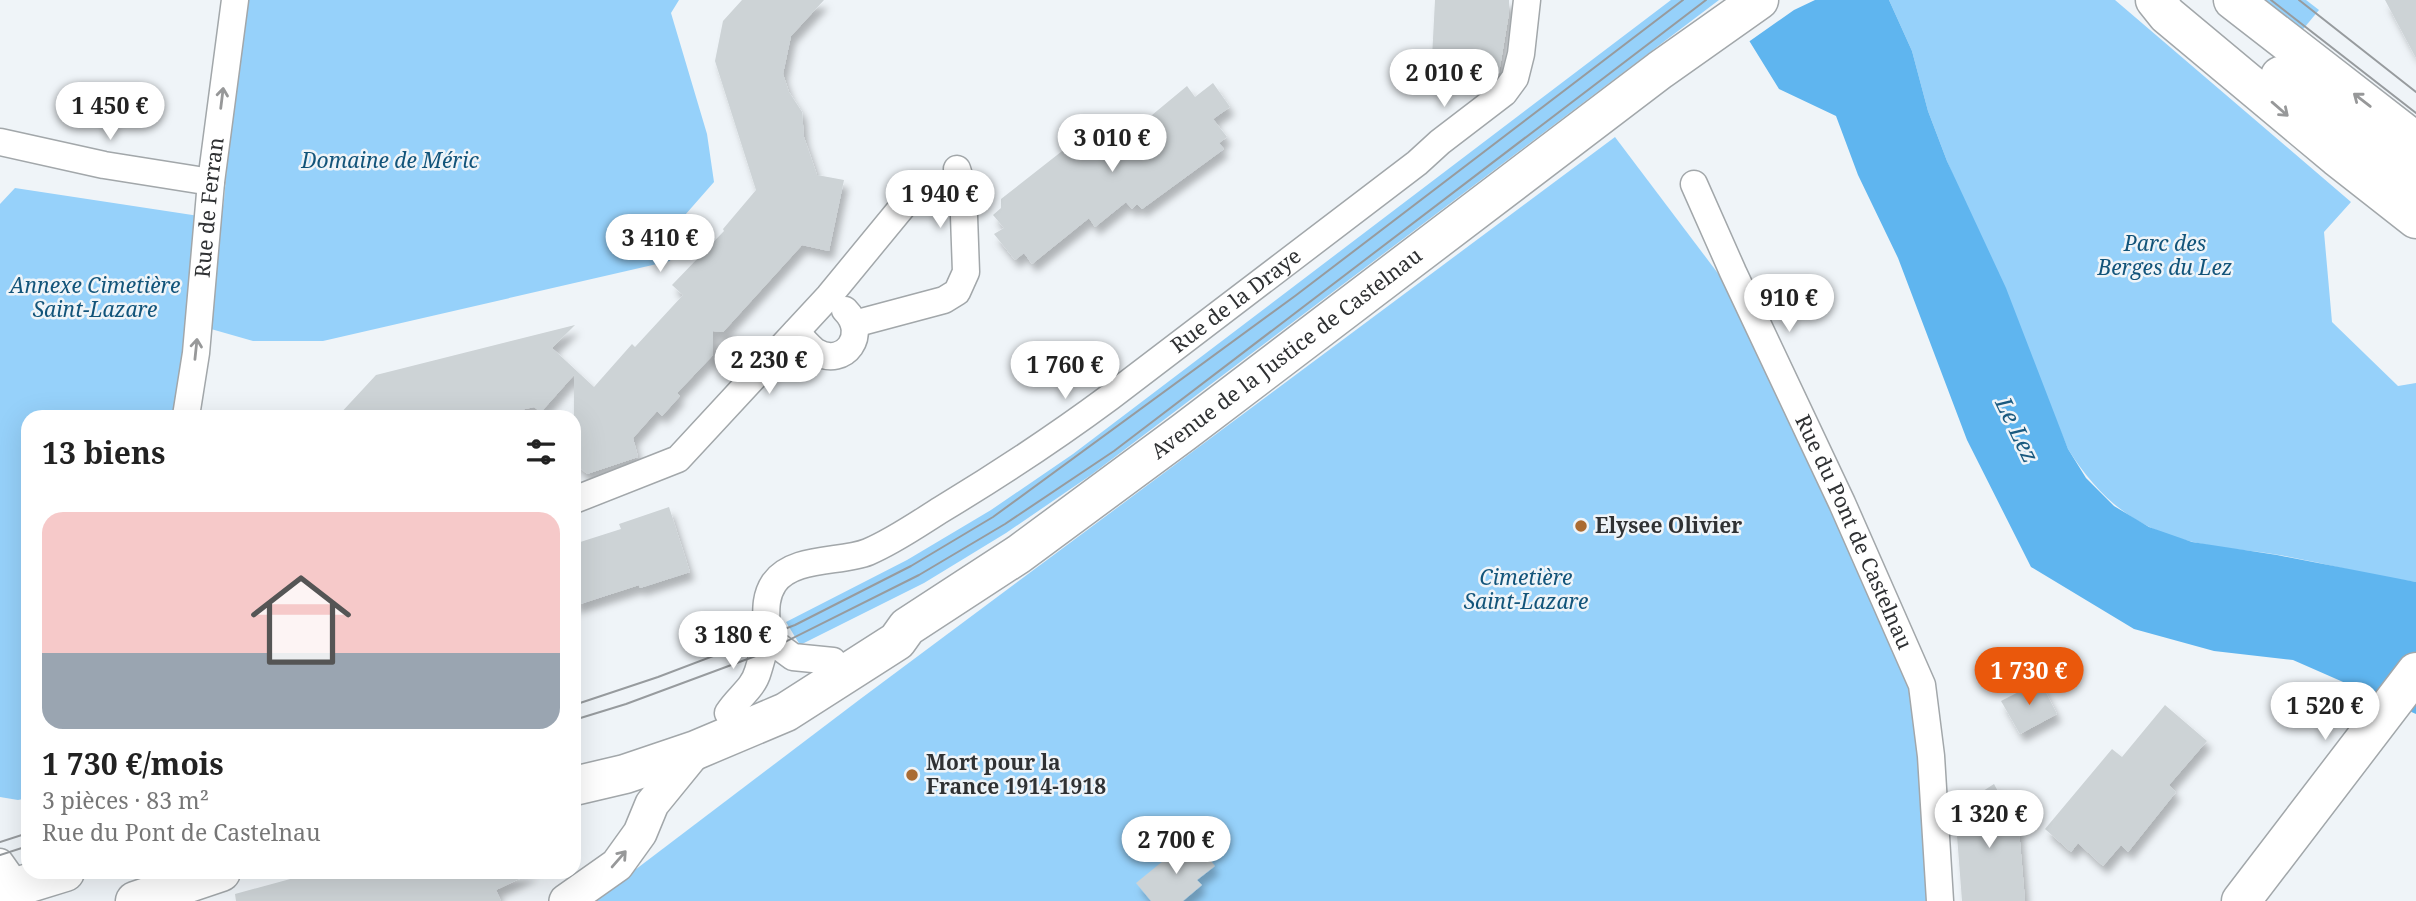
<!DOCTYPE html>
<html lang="fr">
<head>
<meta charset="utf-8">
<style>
  :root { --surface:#fff; --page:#f6f6f6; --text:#222; --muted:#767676; --accent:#ea580c }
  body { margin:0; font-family:"Noto Serif",serif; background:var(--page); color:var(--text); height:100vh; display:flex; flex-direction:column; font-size:26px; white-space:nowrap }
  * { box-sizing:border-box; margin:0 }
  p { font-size:23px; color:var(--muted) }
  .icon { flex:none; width:38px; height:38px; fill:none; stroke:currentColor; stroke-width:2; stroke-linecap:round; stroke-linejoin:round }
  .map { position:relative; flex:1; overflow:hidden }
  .details { position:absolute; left:21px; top:410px; width:560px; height:469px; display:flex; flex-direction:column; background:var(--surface); border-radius:21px; box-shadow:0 7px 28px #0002 }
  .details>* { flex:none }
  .price { position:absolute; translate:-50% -60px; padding:0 16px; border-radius:24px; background:#fff; color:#222; font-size:23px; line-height:46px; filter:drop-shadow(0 2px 4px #0008) }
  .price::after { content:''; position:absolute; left:50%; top:42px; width:21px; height:16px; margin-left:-10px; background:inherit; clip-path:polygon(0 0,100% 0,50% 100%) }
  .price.current { background:var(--accent); color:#fff }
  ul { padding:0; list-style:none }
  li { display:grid; align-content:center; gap:14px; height:371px; padding:0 21px }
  li span { display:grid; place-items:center; height:217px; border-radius:21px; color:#555 }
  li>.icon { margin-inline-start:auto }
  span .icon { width:126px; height:126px; fill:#fffc; stroke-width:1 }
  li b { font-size:30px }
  h2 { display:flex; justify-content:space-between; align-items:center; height:84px; padding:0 21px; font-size:30px }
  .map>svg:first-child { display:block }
</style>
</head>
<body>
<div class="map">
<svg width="2416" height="901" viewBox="0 0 2416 901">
  <defs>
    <filter id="shadow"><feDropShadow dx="4.5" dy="8" stdDeviation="3.5" flood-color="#0004"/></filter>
  </defs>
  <rect width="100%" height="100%" fill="#eff4f8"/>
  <!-- green -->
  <g fill="#96d1fa">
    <polygon points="248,0 679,0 671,13 707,134 714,182 685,215 670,261 323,341 253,341 211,329 216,252 224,200 236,63"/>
    <polygon points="1671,0 1719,0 1091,475 1006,533 924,583 800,645 786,622 907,560 991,510 1073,454"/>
    <path d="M 1889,0 L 2115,0 L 2351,202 L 2324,232 L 2332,322 L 2398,386 L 2416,383 L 2416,582 C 2370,576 2324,563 2279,555 C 2250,550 2221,549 2193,542 C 2135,529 2099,498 2068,449 L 1947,161 L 1928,111 L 1912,51 Z"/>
    <polygon points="2252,0 2306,0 2319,10 2299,34"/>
    <polygon points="1615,137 1726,284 1842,524 1914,697 1931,901 594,901 859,700"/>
    <polygon points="15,188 199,216 178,416 28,416 28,798 18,800 0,797 0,204"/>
  </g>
  <!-- water -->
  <polygon fill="#5fb5ef" points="1724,0 1889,0 1912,51 1928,111 1947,161 2006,288 2068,449 2086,478 2114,506 2149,527 2192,542 2277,555 2416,582 2416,714 2293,660 2214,651 2134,629 2031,567 1967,440 1898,258 1858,175 1836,116 1779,89"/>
  <!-- pier -->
  <polygon fill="#eff4f8" points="1720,0 1815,0 1794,10 1747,43"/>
  <!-- building -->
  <g fill="#cdd3d6" filter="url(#shadow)">
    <polygon points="742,0 824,0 791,36 783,74 789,92 802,112 804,137 817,175 844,180 829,251 802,245 723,332 713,331 713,355 677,393 680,396 662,416 657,411 633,438 638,457 587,474 574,462 574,375 541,412 534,407 494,416 338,416 376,375 575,325 552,348 594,387 632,344 635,347 683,295 672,285 724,231 723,229 756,190 715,61 723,21"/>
    <polygon points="1435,0 1509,0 1509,13 1499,73 1486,87 1431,77"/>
    <polygon points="2385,0 2416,0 2416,58"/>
    <polygon points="1213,83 1230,107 1213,119 1227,137 1219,143 1224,149 1142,209 1137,204 1132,209 1126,202 1095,227 1089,218 1032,264 1024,253 1015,260 994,234 1004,228 993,215 1001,208 1001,199 1066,148 1070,152 1092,135 1099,144 1128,121 1134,130 1187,86 1195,97"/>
    <polygon points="669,507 690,572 640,588 639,585 574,606 574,544 621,529 619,524"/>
    <polygon points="2040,681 2057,714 2020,734 2001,701"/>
    <polygon points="2165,705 2207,741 2169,785 2176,792 2128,852 2121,845 2103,866 2078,843 2071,852 2045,829 2112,749 2122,757"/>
    <polygon points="1994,784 2019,830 2025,901 1962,901 1955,809"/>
    <polygon points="1196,843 1215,866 1197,880 1202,885 1183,901 1151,901 1136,883 1174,852 1178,857"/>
    <polygon points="316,872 534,872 496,890 501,901 236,901 235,894"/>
  </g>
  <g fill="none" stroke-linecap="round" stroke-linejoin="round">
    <!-- minor casing -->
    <g stroke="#a2a7aa" stroke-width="29">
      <g id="minor">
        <polyline points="0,142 104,165 211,182"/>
        <path id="s1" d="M 1694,184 L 1733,272 L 1842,503 L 1922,685 L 1931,756 L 1940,901"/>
        <polyline points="854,324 944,300 957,292 966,272 963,188 957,169"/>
        <path d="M 796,332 C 802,338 809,347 816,352 C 845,368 869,334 845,310"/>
        <path id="s2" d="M 186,416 L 196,353 L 211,182 L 235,0"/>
        <polyline points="574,500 678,459 829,296 903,206"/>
        <polyline points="766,642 778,646 793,657 833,661"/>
        <path id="s3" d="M 728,713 C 738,697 753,689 758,671 C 761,661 765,649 766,640 C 768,620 762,601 774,583 C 793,556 841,563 868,552 C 894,541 918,524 942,509 C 1000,474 1056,437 1110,397 L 1417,163 L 1440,142 L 1504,93 L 1515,78 L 1521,54 L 1527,0"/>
        <polyline points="0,862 17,886"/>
      </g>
    </g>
    <!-- tertiary casing -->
    <g stroke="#a2a7aa" stroke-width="36">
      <polyline id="tertiary" points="566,901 617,865 640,833 652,804 696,750"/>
    </g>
    <!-- secondary casing -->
    <g stroke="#a2a7aa" stroke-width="41">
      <polyline id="secondary" points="2241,901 2416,672"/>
    </g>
    <!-- primary casing -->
    <g stroke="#a2a7aa" stroke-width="41">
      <g id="primary">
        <polyline points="2155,0 2167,15 2337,157 2416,219"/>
        <polyline points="2233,0 2416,142"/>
        <polyline points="2280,76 2416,184"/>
        <path id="s4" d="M 574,786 L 625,774 L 696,750 L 786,712 L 897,641 L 907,627 L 1019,554 L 1184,432 L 1660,70 L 1759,0"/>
        <polyline points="0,892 65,872"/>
        <polyline points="135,901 221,872"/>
      </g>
    </g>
    <!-- minor -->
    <use href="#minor" stroke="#fff" stroke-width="26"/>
    <!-- tertiary -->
    <use href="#tertiary" stroke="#fff" stroke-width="33"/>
    <!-- secondary -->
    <use href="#secondary" stroke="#fff" stroke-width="38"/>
    <!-- primary -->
    <use href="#primary" stroke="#fff" stroke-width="38"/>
    <!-- tram -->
    <g stroke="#979b9e" stroke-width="2">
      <polyline points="2271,0 2416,113"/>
      <polyline points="2299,0 2416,92"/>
      <polyline points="574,705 658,677 795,625 911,566 993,517 1295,296 1683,0"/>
      <polyline points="574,720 626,704 761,654 919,575 1005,524 1114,451 1706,0"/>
      <polyline points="0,842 28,833"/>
      <polyline points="0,855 28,846"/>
    </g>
  </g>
  <!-- one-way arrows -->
  <defs><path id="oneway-shaft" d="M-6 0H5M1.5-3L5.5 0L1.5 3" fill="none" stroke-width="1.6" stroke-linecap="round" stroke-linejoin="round" transform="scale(1.75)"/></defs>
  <g stroke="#979899">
    <use href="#oneway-shaft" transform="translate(222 98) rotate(-83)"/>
    <use href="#oneway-shaft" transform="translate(2362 100) rotate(-142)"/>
    <use href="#oneway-shaft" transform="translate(2280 109) rotate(41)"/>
    <use href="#oneway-shaft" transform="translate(196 349) rotate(-84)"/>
    <use href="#oneway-shaft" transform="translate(619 859) rotate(-49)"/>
  </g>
  <!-- markers -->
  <g fill="#aa6b32" stroke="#eff4f8" stroke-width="2.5">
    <circle cx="1581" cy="526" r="7"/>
    <circle cx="912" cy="775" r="7"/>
  </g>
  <g text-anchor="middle" stroke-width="5" stroke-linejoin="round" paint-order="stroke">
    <!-- park labels -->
    <g font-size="21" font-style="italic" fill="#12547a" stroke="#eff4f8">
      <text x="390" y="168">Domaine de Méric</text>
      <text x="2165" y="251">Parc des<tspan x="2165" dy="24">Berges du Lez</tspan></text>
      <text x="95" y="293">Annexe Cimetière<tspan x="95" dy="24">Saint-Lazare</tspan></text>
      <text x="1526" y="585">Cimetière<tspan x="1526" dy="24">Saint-Lazare</tspan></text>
    </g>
    <!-- street labels -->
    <g font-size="21" fill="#2f3133" stroke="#eff4f8">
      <text dy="7" stroke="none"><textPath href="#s2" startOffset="210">Rue de Ferran</textPath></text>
      <text dy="7" stroke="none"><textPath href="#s3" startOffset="690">Rue de la Draye</textPath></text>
      <text dy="7" stroke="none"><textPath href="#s4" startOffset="842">Avenue de la Justice de Castelnau</textPath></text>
      <text dy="7" stroke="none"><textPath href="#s1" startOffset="383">Rue du Pont de Castelnau</textPath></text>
    </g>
    <!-- poi labels -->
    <g font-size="21" font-weight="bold" fill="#2f3133" stroke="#eff4f8" text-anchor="start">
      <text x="1595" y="533">Elysee Olivier</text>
      <text x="926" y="770">Mort pour la<tspan x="926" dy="24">France 1914-1918</tspan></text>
    </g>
    <!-- water labels -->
    <g font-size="23" font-style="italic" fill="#1a5a80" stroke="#eff4f8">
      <text transform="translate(2017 430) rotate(64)" y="8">Le Lez</text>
    </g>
  </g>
</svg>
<b class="price" style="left:1444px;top:109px">2 010 €</b>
<b class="price" style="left:110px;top:142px">1 450 €</b>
<b class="price" style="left:1112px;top:174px">3 010 €</b>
<b class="price" style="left:940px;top:230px">1 940 €</b>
<b class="price" style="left:660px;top:274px">3 410 €</b>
<b class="price" style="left:1789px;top:334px">910 €</b>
<b class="price" style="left:769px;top:396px">2 230 €</b>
<b class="price" style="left:1065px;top:401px">1 760 €</b>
<b class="price" style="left:733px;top:671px">3 180 €</b>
<b class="price current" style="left:2029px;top:707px">1 730 €</b>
<b class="price" style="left:2325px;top:742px">1 520 €</b>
<b class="price" style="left:1989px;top:850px">1 320 €</b>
<b class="price" style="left:1176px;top:876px">2 700 €</b>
<section class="details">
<h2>13 biens<svg class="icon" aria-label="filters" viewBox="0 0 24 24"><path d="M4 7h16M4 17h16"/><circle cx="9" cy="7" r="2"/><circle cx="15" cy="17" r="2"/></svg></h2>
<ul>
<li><span style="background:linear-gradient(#f6c9c9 65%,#9aa5b1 0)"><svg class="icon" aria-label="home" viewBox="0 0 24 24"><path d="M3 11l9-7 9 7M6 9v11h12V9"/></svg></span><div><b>1 730 €/mois</b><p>3 pièces · 83 m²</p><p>Rue du Pont de Castelnau</p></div></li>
</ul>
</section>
</div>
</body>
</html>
